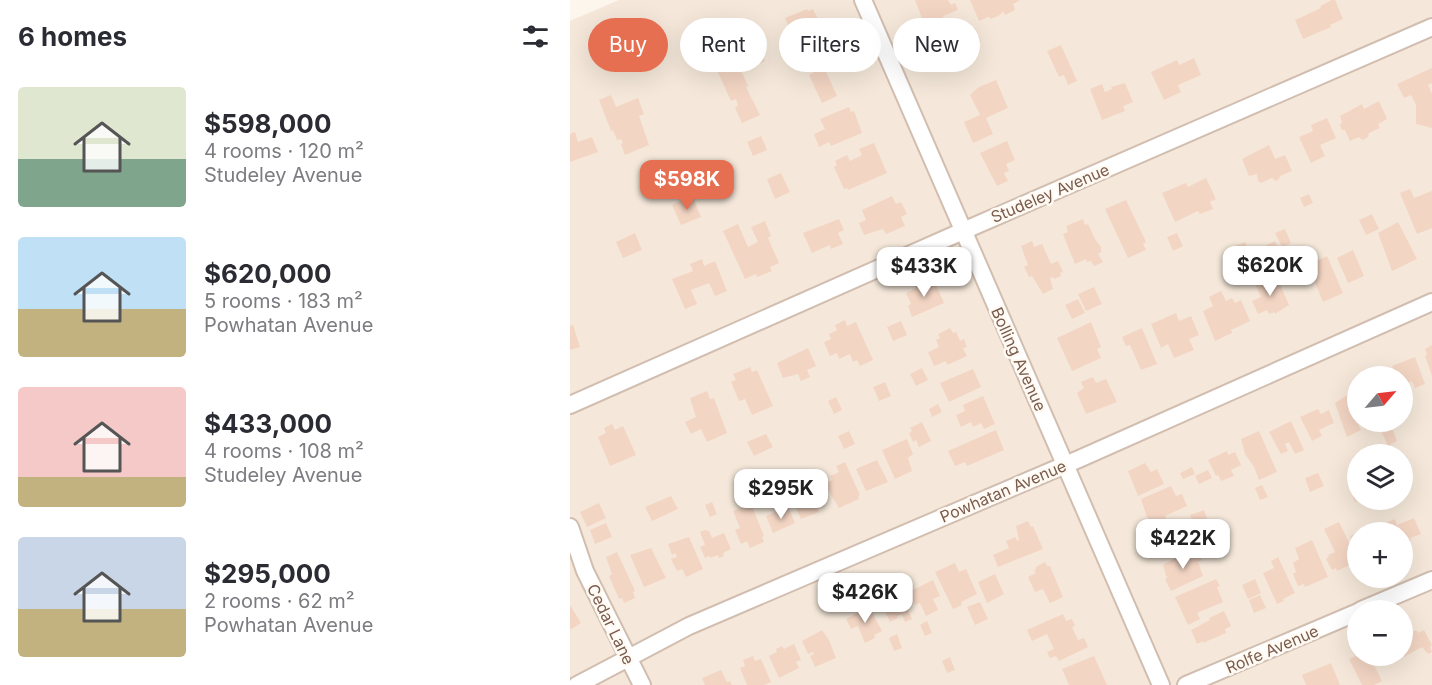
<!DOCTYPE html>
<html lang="en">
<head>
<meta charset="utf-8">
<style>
  :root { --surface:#fff; --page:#f2f2f3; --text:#2b2b33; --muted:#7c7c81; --accent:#e76f51 }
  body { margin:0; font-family:Inter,sans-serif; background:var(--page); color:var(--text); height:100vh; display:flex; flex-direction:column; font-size:22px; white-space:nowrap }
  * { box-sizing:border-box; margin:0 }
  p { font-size:20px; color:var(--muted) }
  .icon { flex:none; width:33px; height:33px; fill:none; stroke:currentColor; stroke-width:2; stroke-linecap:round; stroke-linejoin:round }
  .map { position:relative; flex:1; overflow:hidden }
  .panel { display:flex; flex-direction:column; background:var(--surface); width:570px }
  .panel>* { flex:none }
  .top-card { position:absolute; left:18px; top:18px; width:570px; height:54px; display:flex; gap:12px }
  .needle { width:39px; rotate:62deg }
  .tools { position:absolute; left:777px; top:366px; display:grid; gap:12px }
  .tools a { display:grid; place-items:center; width:66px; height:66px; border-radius:50%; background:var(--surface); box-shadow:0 6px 24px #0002; font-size:30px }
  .price { position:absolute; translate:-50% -51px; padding:0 14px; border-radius:12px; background:#fff; color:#222; font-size:20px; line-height:39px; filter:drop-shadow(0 2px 3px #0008) }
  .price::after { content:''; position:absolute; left:50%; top:36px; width:18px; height:14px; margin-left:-9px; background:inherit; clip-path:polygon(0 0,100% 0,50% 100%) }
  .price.active { background:var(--accent); color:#fff }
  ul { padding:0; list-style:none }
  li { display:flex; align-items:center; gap:18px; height:150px; padding:0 18px }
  li span { display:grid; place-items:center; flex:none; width:168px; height:120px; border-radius:6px; color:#555 }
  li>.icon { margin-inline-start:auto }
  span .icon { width:72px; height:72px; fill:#fffc; stroke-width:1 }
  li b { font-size:26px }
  h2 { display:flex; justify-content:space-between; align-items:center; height:72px; padding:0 18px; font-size:26px }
  .tag { padding:0 21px; border-radius:27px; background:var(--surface); box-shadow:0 6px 24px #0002; font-size:21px; line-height:54px }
  .tag.active { background:var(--accent); color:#fff }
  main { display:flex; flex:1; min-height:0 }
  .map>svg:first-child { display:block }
</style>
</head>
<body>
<main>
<section class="panel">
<h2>6 homes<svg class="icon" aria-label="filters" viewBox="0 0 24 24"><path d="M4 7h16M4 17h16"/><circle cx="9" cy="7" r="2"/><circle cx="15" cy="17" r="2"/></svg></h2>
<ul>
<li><span style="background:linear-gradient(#dfe7d0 60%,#7fa58c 0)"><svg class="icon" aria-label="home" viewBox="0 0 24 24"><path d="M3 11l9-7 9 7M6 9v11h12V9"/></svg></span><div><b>$598,000</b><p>4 rooms · 120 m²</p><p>Studeley Avenue</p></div></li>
<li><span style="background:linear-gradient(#bfe0f5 60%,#c2b280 0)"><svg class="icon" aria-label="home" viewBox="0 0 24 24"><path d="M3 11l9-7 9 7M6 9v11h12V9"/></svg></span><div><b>$620,000</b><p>5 rooms · 183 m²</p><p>Powhatan Avenue</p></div></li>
<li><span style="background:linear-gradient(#f6c9c9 75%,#c2b280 0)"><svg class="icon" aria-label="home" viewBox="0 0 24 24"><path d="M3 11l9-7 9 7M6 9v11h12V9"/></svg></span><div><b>$433,000</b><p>4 rooms · 108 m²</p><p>Studeley Avenue</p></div></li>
<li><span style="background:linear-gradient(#c9d6e8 60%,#c2b280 0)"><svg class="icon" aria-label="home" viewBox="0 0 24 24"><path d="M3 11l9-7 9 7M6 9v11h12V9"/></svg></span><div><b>$295,000</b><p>2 rooms · 62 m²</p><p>Powhatan Avenue</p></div></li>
</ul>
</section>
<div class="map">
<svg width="862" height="685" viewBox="0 0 862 685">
  <rect width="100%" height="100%" fill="#fdf6ec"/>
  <!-- residential -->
  <path fill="#f5e8da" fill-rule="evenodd" d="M 49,0 L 862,0 L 862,685 L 0,685 L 0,21 ZM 788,376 L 832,376 L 832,422 L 788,422 ZM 788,454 L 832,454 L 832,500 L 788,500 ZM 788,532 L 832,532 L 832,578 L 788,578 ZM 788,610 L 832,610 L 832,656 L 788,656 Z"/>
  <!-- building -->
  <g fill="#f3d5c3">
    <polygon points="345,0 378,0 381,5 385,3 388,10 373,16 375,20 356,28"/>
    <polygon points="400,0 450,0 443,4 445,10 435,15 433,11 430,15 421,19 418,17 409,21"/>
    <polygon points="762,0 765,0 773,19 760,25 761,27 733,39 725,20 751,8 750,6"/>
    <polygon points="237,9 238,11 243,9 261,46 263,45 268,57 251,64 247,54 239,56 227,29 221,31 215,18"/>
    <polygon points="405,28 411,41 396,48 390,34"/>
    <polygon points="186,39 195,61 179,69 169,47"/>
    <polygon points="491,45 507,81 498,85 494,75 489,77 477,51"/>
    <polygon points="157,48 158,52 162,50 178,86 176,87 190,115 172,123 165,108 168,105 166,99 161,101 142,59 144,58 142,54"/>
    <polygon points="624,58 631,75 608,85 611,92 594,100 581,72 607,60 609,65"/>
    <polygon points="254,67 267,96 252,103 239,75"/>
    <polygon points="862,68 862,83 858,85 862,94 862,128 846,124 846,105 841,95 834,98 827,84"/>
    <polygon points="426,80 438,108 416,118 423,134 403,143 394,122 410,115 400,95 409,87"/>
    <polygon points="555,83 563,102 553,106 555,111 532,120 520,89 532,84 535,92 542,89 541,87"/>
    <polygon points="41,95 46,107 68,98 74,114 69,116 79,145 55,155 51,144 53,143 51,139 47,140 43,130 41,131 29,100"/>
    <polygon points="809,101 817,119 808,124 810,128 799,133 798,137 793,140 789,137 780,141 775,130 772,130 770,125 772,122 770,116 792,104 794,109"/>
    <polygon points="279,107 281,112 284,111 292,133 261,146 259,142 249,147 244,134 255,129 250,119"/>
    <polygon points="757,118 766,138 750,145 755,156 741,163 729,137 743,131 741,125"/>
    <polygon points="5,132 8,142 22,137 28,152 0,162 0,134"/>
    <polygon points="191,136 197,150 183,156 177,142"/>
    <polygon points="437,141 445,160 436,164 439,171 434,173 438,181 427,186 410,153"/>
    <polygon points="304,143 317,173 278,190 277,188 274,189 264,167 267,165 265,161 277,155 280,161 292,155 289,149"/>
    <polygon points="699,145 705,159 715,155 722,171 710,176 709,179 706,181 702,178 691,183 688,181 687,174 679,176 672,159"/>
    <polygon points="211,173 220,192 205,199 197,179"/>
    <polygon points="636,178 646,199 640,202 643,209 630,214 628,211 605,222 592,193 616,183 618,187"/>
    <polygon points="840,189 844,198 862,191 862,228 847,234 830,193"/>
    <polygon points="739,194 743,203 734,207 730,198"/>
    <polygon points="122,196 131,217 111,225 102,205"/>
    <polygon points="322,196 326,204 331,202 337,214 331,217 335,226 316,234 313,229 294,235 289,223 296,220 292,210"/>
    <polygon points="556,200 576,242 573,244 576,250 558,258 535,209"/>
    <polygon points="802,214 809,229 796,235 789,220"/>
    <polygon points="269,219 274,230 268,233 273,244 261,249 260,245 242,253 233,233"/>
    <polygon points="513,219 515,225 518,224 525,239 531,247 531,252 528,254 533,262 524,266 521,261 517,262 516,259 505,264 493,234 498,232 496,226"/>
    <polygon points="195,221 201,236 198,238 209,263 200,267 202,271 187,277 186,274 175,279 153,231 168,224 178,247 188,242 181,227"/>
    <polygon points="828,222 847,259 822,271 808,233"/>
    <polygon points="715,229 721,243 712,247 705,233"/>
    <polygon points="65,233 72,250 53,258 46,242"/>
    <polygon points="607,233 613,246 603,251 597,237"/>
    <polygon points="462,241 464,247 472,244 481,264 488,261 493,272 490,273 491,276 484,279 483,277 480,278 483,289 473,294 462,276 459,277 454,267 458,265 451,246"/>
    <polygon points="705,241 713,258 698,264 691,248"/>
    <polygon points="675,242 682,259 668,265 661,248"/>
    <polygon points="783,250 794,276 778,283 767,258"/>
    <polygon points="757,256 773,293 753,302 738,265"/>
    <polygon points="132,259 134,266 145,261 157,291 145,296 139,283 121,290 127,304 115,309 102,279 123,271 120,264"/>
    <polygon points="706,275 719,305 705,314 705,312 699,314 697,310 688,314 682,301 691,297 685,284"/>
    <polygon points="363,278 374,303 342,317 338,306 341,304 336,293 346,288 345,285"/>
    <polygon points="524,287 532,304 516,311 508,294"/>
    <polygon points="651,291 656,301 662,298 665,303 671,300 680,321 661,330 662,333 645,341 633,311 643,306 639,297"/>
    <polygon points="508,299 515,313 502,319 495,305"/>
    <polygon points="606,313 609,321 621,316 629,335 619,339 624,350 604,358 598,344 591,348 581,324"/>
    <polygon points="275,320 277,326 286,322 303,360 290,366 287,360 283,362 280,354 269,359 267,353 260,356 254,342 261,339 259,334 267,330 265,325"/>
    <polygon points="331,321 337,335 323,341 317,327"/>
    <polygon points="521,322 531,347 527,349 531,358 502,371 487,338"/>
    <polygon points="3,325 10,347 0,350 0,326"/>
    <polygon points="380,328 383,333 386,332 390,341 394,339 397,347 393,348 397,356 377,365 376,361 364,366 358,352 369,347 366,340 370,338 368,334"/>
    <polygon points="572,328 587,364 571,370 560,345 556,346 552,337"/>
    <polygon points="862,345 862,376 855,356 857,354 855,349"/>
    <polygon points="238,348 246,366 237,370 240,377 231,381 228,374 213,378 207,363"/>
    <polygon points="845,357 855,384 845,388 842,381 832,385 832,376 827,376 822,366"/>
    <polygon points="180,367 182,372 187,370 203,406 182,415 175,399 169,401 161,382 166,380 163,374"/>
    <polygon points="352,368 358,380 346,386 340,374"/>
    <polygon points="403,369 411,387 379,402 370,383"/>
    <polygon points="523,377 526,383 536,379 547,402 516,414 507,393 514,388 511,382"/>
    <polygon points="315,382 321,396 309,401 303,387"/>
    <polygon points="137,391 140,399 144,398 157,433 137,442 131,429 121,434 115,422 126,417 120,398"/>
    <polygon points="788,393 788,422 795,422 788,425 791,430 777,437 765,403 779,394 780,396"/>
    <polygon points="413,396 425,424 414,429 411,423 403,427 401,422 391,427 386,415 395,411 393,405"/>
    <polygon points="266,397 272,410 264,414 258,401"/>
    <polygon points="368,404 372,412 362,417 359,409"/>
    <polygon points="748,409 751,414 759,410 764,423 749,430 752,436 742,441 730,417"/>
    <polygon points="721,421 734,450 725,454 719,442 715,444 718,451 711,454 699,432"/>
    <polygon points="352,422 361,441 349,447 346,440 343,442 339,433 342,431 340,428"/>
    <polygon points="42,424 45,430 53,426 66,455 40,466 28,437 36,433 34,428"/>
    <polygon points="822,428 827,441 818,446 812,433"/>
    <polygon points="426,430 434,450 397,466 395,462 385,466 378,451"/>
    <polygon points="279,431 285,444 274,449 268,436"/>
    <polygon points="689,431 707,472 689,480 684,467 675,454 671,439"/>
    <polygon points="196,434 203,447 184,456 177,442"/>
    <polygon points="337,439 343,454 338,458 342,471 325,479 312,450"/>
    <polygon points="657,451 658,455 665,452 671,465 661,470 664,476 651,481 648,475 646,476 638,460"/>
    <polygon points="307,460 318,482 296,491 286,469"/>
    <polygon points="275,462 290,495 288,496 289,499 269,508 255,484 262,480 260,476 269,472 266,466"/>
    <polygon points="575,463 581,472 587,469 594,484 568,496 558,471"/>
    <polygon points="622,467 625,474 613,479 610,473"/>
    <polygon points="638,470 642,478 629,484 625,476"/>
    <polygon points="748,473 754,486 740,492 735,478"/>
    <polygon points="788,484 788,500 791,500 785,502 779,488"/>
    <polygon points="692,485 698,497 690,500 685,488"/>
    <polygon points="601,486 606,496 612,494 617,506 595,516 597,521 585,526 583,521 581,522 577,517 571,499"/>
    <polygon points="230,488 235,499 250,493 255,506 248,509 249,512 231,519 224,504 226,503 221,492"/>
    <polygon points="101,496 108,509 82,521 75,507"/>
    <polygon points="804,500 814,500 816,504 807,508"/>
    <polygon points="142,502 147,514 140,517 135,505"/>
    <polygon points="29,503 36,518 17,527 10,512"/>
    <polygon points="181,504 194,536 192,537 194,542 180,548 177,541 171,544 165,530 170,528 163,511"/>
    <polygon points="218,506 225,523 203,533 196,516"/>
    <polygon points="634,510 637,518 624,523 620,515"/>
    <polygon points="844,518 851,534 840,538 841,541 835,543 834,541 832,542 832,532 820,532 816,523 825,519 827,525"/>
    <polygon points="458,521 461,527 463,526 473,549 428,567 423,555 439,548 436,541 446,537 447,541 449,540 446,526"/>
    <polygon points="769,522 788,561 767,571 766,568 762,570 756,559 759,557 758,555 765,552 754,529"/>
    <polygon points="36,523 42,537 25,544 20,530"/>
    <polygon points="802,523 807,532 788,532 792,531 791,529"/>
    <polygon points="600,529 609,550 594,557 591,548 589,549 586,545 589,544 585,535"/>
    <polygon points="135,530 139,531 142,538 154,533 161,549 153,553 154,556 149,558 148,555 140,558 139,556 135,558 130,547 135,545 130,532"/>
    <polygon points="788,533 788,551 780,536"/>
    <polygon points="119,537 133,569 116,577 112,569 107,571 101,559 107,557 105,553 102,555 98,544"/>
    <polygon points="742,540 758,577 735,587 734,584 728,586 723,574 726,572 723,563 729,559 725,548"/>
    <polygon points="81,548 96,578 74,587 60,555"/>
    <polygon points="47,552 65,591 63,592 65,598 54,603 52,598 49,599 39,576 42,574 36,557"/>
    <polygon points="621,552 623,554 628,552 632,560 628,562 633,576 601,591 595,579 598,577 596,576 593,565 613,554 613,555"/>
    <polygon points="708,557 725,593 713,599 714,601 707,604 693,573 704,568 701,561"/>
    <polygon points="475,562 477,566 480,566 493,597 480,603 473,589 465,592 458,577 466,573 464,570 466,569 466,567"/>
    <polygon points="385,563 389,572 396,569 407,594 391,602 392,605 383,609 365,572"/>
    <polygon points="425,574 434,594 417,603 408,582"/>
    <polygon points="646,579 650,586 647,587 653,602 627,613 630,619 618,625 605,597"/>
    <polygon points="685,579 691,593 678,599 672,585"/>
    <polygon points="363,580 370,596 363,599 368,610 356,616 350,603 345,605 339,592"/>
    <polygon points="331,594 342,619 335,622 332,614 327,616 328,618 320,622 311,603 323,595 324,597"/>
    <polygon points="690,595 696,608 684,613 679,600"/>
    <polygon points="410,602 418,619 405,625 397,607"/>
    <polygon points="0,605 11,623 0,630"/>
    <polygon points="298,605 312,631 304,635 305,638 295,643 288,626 281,629 276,619 293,610 292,608"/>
    <polygon points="654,611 661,626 655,629 656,633 633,643 633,641 627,644 621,630 640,620 639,618"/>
    <polygon points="493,614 496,621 502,619 505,626 502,627 508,640 514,638 518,647 489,661 486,656 480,658 477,652 484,649 477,634 462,641 457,630"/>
    <polygon points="357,621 362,633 355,636 350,625"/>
    <polygon points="252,630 259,640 266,658 245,667 240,656 244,654 243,652 238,654 232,641"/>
    <polygon points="846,630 848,633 854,630 862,645 860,647 862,652 858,654 852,647 834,657 832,634 838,631 839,634"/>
    <polygon points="327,634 332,648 324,651 319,638"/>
    <polygon points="224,644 231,660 226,662 229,668 209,678 199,656 207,652 206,649 212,646 214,649"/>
    <polygon points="788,655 806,656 809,663 804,665 812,681 804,685 792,685 779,659"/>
    <polygon points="183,656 185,661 191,659 201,682 194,685 177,685 170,668 175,666 173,660"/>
    <polygon points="524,656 537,685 499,685 492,669"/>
    <polygon points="380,657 385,670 377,673 372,661"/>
    <polygon points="761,663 770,685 736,685 732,675"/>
    <polygon points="151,670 157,682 160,681 162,685 135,685 132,678"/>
  </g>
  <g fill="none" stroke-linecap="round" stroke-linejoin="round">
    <!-- minor casing -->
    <g stroke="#d1beb0" stroke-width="20">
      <g id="minor">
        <polyline points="293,0 591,685"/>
        <polyline points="0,405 393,231 862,27"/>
        <polyline points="0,527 15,571 72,685"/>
        <polyline points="791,610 862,580"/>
        <polyline points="7,685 119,626 509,459 862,302"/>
        <polyline points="616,685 788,612"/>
      </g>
    </g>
    <!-- minor -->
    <use href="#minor" stroke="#fff" stroke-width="16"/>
  </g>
  <g text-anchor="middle" stroke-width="5" stroke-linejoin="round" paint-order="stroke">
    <!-- street labels -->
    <g font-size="16" fill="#7a5c4d" stroke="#fffaf3">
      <text transform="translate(480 193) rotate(-23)" y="6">Studeley Avenue</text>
      <text transform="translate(449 359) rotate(66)" y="6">Bolling Avenue</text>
      <text transform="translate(433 491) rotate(-23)" y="6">Powhatan Avenue</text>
      <text transform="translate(41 624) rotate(64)" y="6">Cedar Lane</text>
      <text transform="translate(702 649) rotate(-23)" y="6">Rolfe Avenue</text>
    </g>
  </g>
</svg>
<div class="tools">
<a><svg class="needle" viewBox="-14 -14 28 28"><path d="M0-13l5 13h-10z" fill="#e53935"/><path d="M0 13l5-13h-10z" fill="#7c7c81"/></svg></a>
<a><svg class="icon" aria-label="layers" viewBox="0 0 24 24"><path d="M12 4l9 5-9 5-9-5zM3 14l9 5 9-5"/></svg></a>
<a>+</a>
<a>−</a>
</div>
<b class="price active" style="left:117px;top:211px">$598K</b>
<b class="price" style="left:700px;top:297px">$620K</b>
<b class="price" style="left:354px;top:298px">$433K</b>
<b class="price" style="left:211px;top:520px">$295K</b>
<b class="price" style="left:613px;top:570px">$422K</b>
<b class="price" style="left:295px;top:624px">$426K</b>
<div class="top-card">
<a class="tag active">Buy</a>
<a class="tag">Rent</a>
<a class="tag">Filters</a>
<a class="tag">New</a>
</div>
</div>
</main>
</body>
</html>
